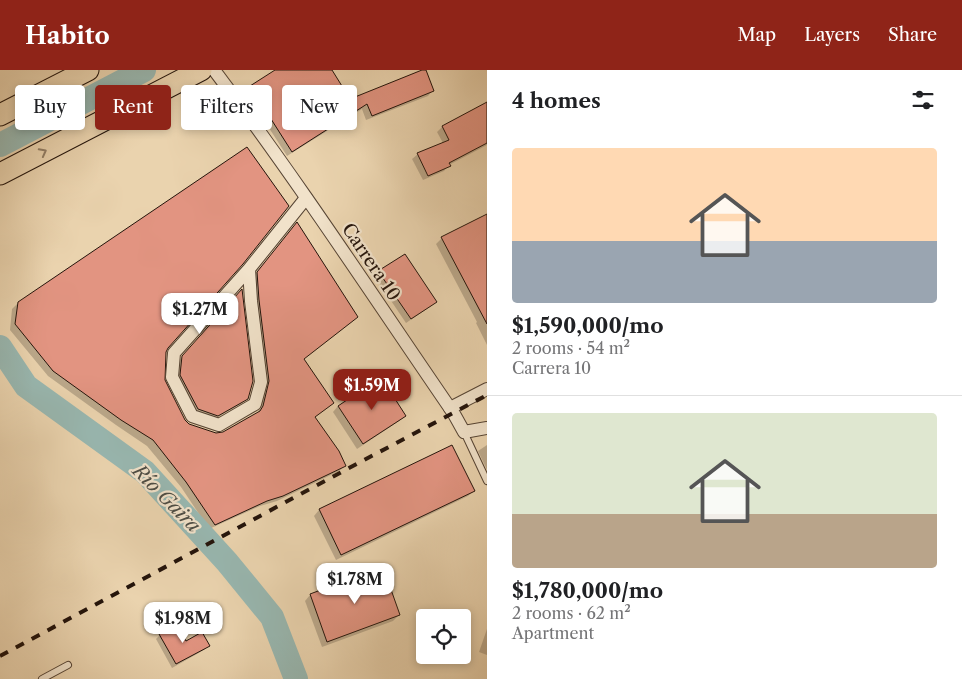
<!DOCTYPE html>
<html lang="en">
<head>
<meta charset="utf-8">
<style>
  :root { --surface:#fff; --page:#f2f2f2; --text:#202124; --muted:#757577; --line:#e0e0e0; --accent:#8f2418 }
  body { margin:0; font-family:"Libre Caslon Text",serif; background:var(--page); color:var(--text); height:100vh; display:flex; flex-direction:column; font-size:19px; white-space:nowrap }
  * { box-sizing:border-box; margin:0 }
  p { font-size:16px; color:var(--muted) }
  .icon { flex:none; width:28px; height:28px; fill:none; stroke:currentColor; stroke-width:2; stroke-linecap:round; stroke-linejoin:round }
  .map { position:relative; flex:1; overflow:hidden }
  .drawer { display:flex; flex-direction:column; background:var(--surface); width:475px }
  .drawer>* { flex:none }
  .top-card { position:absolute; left:15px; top:15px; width:396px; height:45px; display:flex; gap:10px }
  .tools { position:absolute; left:416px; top:539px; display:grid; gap:10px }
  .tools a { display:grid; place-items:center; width:55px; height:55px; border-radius:5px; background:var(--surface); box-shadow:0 2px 8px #0003; font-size:25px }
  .price { position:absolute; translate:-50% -42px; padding:0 11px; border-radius:10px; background:#fff; color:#222; font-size:16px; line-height:32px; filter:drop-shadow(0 1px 2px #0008) }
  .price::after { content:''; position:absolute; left:50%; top:30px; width:15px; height:11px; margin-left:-8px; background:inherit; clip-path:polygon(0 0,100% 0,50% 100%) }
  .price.current { background:var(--accent); color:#fff }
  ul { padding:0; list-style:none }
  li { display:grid; align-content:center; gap:10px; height:265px; padding:0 25px }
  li+li { border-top:1px solid var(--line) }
  li span { display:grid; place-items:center; height:155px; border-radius:5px; color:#555 }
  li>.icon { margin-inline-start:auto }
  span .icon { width:90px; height:90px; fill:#fffc; stroke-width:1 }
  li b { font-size:21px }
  h2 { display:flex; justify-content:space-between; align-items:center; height:60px; padding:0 25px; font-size:21px }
  .chip { padding:0 18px; border-radius:5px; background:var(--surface); box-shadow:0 2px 8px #0003; font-size:18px; line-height:45px }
  .chip.current { background:var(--accent); color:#fff }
  header { display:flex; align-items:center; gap:30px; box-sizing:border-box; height:70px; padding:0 25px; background:var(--accent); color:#fff }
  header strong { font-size:24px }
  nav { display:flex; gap:28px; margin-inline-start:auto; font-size:18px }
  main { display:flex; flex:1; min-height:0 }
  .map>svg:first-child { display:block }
</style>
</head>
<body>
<header>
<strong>Habito</strong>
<nav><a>Map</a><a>Layers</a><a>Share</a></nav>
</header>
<main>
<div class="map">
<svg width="487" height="609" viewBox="0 0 487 609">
  <rect width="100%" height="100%" fill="#ead3ae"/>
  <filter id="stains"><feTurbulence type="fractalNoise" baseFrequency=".004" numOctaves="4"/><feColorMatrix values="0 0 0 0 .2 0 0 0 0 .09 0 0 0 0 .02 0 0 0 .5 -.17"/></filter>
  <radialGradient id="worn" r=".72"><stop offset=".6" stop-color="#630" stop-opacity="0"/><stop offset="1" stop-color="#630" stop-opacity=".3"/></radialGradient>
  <!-- shadow -->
  <g fill="#0003">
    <polygon points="277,0 330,0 350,30 433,20 428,26 366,50 362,39 287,86 246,22 251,17"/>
    <polygon points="487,34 487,75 449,95 444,101 423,110 412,89 418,84 443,73 437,62 442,57"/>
    <polygon points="487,145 487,275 476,253 477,252 436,174 442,168"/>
    <polygon points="292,159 303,289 333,333 314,348 345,396 339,401 277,431 260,436 209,459 181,417 147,376 116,355 48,306 10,260 12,239 18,233 167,277 165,282 163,310 184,351 189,355 216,364 224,363 258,343 264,318 252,208"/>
    <polygon points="404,185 431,236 406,253 375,207"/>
    <polygon points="237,226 247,328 241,334 211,351 192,345 175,312 177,293"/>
    <polygon points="338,336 405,346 399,351 357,379 333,342"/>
    <polygon points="487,375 487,400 478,381"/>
    <polygon points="452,376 474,421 468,426 336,490 314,446 319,440"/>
    <polygon points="382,499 399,545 393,551 322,577 305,531 310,525"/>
    <polygon points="487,559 487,585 479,582"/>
    <polygon points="160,565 185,573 208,576 204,580 172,598 156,569"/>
  </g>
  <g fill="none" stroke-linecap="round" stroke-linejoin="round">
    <!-- river -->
    <g stroke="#98b7b0" stroke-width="24">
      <polyline points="0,75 144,0"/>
      <polyline points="0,277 26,316 145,402 227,492 272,547 296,609"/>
    </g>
  </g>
  <!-- building -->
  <g fill="#e29481" stroke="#24140b">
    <polygon points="275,0 332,0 350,29 422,0 426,0 434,21 372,46 367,34 292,82 250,16"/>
    <polygon points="487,32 487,73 449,93 451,96 428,106 417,83 449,70 442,56"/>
    <polygon points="247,77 289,136 243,194 168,278 166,282 165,310 185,350 189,354 216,363 223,362 260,341 263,336 269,311 259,230 257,202 297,152 358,247 304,289 334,333 315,347 339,381 346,396 283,426 267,431 215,455 186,412 153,370 121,350 53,301 15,254 18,232"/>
    <polygon points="487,144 487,254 441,167"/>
    <polygon points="405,184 437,232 411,249 378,201"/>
    <polygon points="242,219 253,311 248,329 218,346 198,339 180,305 182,286"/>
    <polygon points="381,307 406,346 363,374 338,336"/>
    <polygon points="452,375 475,421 341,485 319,439"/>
    <polygon points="383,497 400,545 327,572 310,524"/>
    <polygon points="176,554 186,571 202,562 210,576 176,594 159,564"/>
  </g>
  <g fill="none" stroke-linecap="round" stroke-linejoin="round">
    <!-- service casing -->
    <g stroke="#564434" stroke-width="8">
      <g id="service">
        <polyline points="464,362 487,411"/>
        <polyline points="42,609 68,595"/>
      </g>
    </g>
    <!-- minor casing -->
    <g stroke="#564434" stroke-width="14">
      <g id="minor">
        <path d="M 214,0 C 298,111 375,229 454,344 L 464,362 L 487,358"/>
        <polyline points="249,199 251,231 261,312 255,334 219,355 192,346 172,307 174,283 249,199 306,128"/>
        <polyline points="450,338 487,319"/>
      </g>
    </g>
    <!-- trunk casing -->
    <g stroke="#24140b" stroke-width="23">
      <g id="trunk">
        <polyline points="0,45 88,0"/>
        <polyline points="0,104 201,0"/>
      </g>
    </g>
    <!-- service -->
    <use href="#service" stroke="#f1e2ca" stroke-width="6"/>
    <!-- minor -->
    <use href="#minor" stroke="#f1e2ca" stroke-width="12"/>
    <!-- trunk -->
    <use href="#trunk" stroke="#ead3ae" stroke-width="21"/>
    <!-- rail -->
    <polyline stroke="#24140b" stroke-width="4" stroke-dasharray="9 9" stroke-linecap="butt" points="0,586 349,398 487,325"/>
  </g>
  <!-- one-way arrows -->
  <defs><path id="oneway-chevron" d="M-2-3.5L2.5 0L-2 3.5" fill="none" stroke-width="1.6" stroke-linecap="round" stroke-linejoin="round" transform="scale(1.25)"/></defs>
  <use stroke="#917d65" href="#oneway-chevron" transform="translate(43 82) rotate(-28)"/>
  <g text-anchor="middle" stroke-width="4.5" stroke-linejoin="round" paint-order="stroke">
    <!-- street labels -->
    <g font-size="18" fill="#24140b" stroke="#f1e2ca">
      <text transform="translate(371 192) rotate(56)" y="6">Carrera 10</text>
    </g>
    <!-- water labels -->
    <g font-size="19" font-style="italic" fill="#4d4d45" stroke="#f1e2ca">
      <text transform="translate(167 428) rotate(45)" y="7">Río Gaira</text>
    </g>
  </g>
  <rect width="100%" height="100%" filter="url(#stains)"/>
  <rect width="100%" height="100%" fill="url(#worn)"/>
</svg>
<div class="tools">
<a><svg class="icon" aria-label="locate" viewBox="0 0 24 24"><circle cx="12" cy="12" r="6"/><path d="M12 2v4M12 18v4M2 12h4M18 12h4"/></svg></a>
</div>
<b class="price" style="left:200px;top:265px">$1.27M</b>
<b class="price current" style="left:372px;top:341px">$1.59M</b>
<b class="price" style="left:355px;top:535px">$1.78M</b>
<b class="price" style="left:183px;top:574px">$1.98M</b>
<div class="top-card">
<a class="chip">Buy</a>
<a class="chip current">Rent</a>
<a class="chip">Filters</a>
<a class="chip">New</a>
</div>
</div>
<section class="drawer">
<h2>4 homes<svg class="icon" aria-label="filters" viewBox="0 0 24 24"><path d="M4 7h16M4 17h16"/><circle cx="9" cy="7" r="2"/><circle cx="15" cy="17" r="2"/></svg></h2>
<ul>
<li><span style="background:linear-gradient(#ffd9b3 60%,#9aa5b1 0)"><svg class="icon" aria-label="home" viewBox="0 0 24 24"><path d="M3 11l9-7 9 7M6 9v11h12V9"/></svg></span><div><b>$1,590,000/mo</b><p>2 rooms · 54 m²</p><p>Carrera 10</p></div></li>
<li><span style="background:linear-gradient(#dfe7d0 65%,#b9a48a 0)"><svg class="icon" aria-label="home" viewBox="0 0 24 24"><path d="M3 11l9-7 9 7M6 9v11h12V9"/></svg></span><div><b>$1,780,000/mo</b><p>2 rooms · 62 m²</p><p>Apartment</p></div></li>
</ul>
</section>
</main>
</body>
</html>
